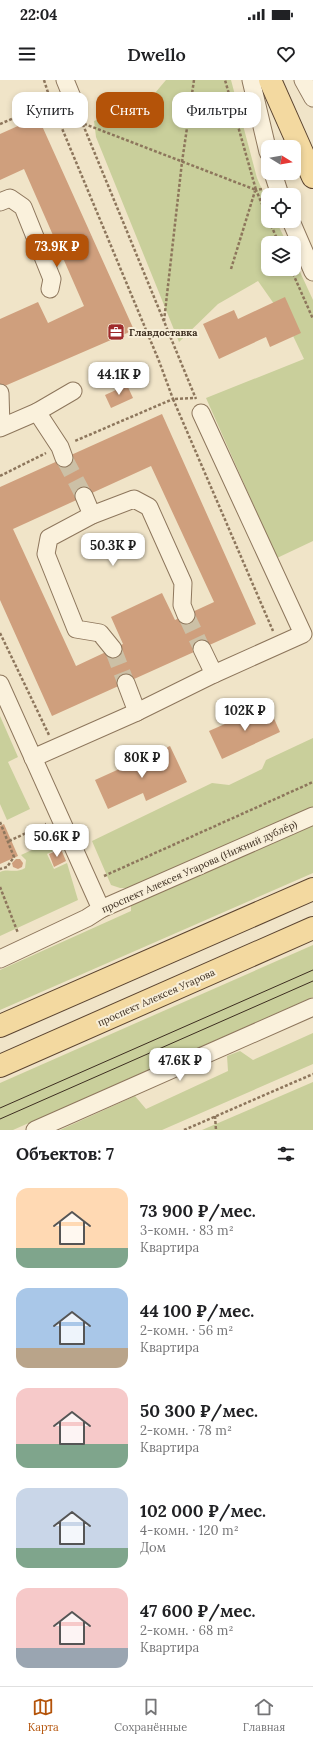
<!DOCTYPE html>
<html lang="ru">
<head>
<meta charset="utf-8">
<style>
  :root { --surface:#fff; --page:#f2f2f2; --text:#202124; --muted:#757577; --line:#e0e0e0; --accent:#b45309 }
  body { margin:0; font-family:Lora,serif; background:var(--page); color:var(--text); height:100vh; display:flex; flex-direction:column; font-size:15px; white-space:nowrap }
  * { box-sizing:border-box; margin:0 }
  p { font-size:13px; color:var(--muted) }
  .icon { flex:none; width:22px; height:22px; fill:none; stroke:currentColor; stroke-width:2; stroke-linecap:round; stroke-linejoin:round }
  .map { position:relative; height:1050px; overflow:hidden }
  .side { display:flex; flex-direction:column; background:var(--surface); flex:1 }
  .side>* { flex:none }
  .guide { position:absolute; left:12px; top:12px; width:289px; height:36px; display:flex; gap:8px }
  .needle { width:26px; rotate:101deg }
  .buttons { position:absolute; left:261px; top:60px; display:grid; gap:8px }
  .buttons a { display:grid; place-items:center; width:40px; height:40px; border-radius:8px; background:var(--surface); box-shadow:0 2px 6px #0003; font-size:20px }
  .price { position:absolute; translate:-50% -34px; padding:0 9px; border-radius:8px; background:#fff; color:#222; font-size:13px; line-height:26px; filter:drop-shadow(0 1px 2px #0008) }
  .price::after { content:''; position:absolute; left:50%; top:24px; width:12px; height:9px; margin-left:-6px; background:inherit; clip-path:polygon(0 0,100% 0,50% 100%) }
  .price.selected { background:var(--accent); color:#fff }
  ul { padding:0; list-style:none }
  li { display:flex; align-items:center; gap:12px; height:100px; padding:0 16px }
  li span { display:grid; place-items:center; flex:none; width:112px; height:80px; border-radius:12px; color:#555 }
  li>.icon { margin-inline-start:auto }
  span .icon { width:48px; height:48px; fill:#fffc; stroke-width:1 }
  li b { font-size:17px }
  h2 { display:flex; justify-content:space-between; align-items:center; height:48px; padding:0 16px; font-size:17px }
  .chip { padding:0 14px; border-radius:12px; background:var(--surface); box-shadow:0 2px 6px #0003; font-size:14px; line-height:36px }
  .chip.selected { background:var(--accent); color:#fff }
  .status { display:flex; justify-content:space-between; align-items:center; height:28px; padding:0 20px; background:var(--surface); direction:ltr }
  .status svg { height:11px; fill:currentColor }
  header { display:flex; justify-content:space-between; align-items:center; height:52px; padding:0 16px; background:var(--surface); font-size:18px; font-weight:600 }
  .tab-bar { display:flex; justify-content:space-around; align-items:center; height:56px; border-top:1px solid var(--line); background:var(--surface); font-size:11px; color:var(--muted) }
  .tab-bar a { display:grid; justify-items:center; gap:2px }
  .tab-bar .selected { color:var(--accent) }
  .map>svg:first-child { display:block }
</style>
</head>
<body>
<div class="status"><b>22:04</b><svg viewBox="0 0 49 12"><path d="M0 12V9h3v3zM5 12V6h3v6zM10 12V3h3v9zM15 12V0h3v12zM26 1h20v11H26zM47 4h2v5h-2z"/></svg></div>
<header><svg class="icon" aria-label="menu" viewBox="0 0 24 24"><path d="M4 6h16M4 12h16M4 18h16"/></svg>Dwello<svg class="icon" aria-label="heart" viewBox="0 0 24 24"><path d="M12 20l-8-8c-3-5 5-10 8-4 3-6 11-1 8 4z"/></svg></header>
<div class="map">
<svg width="313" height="1050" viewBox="0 0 313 1050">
  <rect width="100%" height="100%" fill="#f0e4c8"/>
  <!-- green -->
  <g fill="#c9cf9b">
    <polygon points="166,0 231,0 257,98 268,123 268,141 276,141 287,163 268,163 268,189 294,189 294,179 313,220 313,461 277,478 206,318 304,279 286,241 258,201 218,224 179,262 96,57 94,41 146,19 155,13"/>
    <polygon points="0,636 18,677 8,682 30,729 7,740 0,724"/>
    <polygon points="313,658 313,728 132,808 120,808 111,805 92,761 212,703 229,705 262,689 266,680"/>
    <polygon points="313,743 313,793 0,930 0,890 131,831 131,823"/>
    <path d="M 56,759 L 60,768 L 47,774 L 54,789 L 67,783 L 78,820 L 0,856 L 0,792 C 9,788 15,794 25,788 L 26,780 L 21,775 Z"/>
    <polygon points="313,865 313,917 13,1050 0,1050 0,1003"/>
    <polygon points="313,953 313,984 162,1050 60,1050 135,1016 146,1029 228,991 227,976 240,971 253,980"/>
    <polygon points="313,1002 313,1050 202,1050"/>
  </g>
  <!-- building -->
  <g fill="#cf9f7d" fill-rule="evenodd">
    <polygon points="38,37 134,250 0,308 0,239 38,222 48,243 84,226 24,89 0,100 0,54"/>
    <polygon points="285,217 301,253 270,267 266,257 219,279 203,244 234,230 238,239"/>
    <polygon points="127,305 133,318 111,328 105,315"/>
    <path d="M 162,334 L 256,544 L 52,636 L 0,520 L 0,407 ZM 151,386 L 214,522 L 175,540 L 162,513 L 111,537 L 123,564 L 76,586 L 13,449 Z"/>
    <polygon points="268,625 280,652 222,679 209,651"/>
    <polygon points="170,666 187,702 146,721 143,713 108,729 95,700"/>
    <polygon points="4,744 18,776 0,784 0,746"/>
    <polygon points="61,769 66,781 54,787 49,774"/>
    <polygon points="16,779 20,779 23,783 22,787 18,789 13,787 12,783"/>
  </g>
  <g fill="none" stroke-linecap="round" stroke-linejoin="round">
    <!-- minor-tunnel -->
    <g stroke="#ccc0a6" stroke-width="17" stroke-dasharray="17 8" stroke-linecap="butt">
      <polyline points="64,378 84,416"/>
      <polyline points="186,535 202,569"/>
      <polyline points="113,569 126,603"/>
    </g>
    <!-- minor casing -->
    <g stroke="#8d765c" stroke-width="19">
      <g id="minor">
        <polyline points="65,0 74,22"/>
        <polyline points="251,0 268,72"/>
        <polyline points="303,0 313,18"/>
        <polyline points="273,93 280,115"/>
        <polyline points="0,122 10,118 23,127 52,199 50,209"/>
        <polyline points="291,141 313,192"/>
        <polyline points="0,313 1,347"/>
        <polyline points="37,332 60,367 64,378"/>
        <polyline points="0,348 37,332 73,311"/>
        <polyline points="84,416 92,435"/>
        <polyline points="113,569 100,553 76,549 46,474 49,458 92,435 134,419 149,427 183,503 182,525 186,535"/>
        <polyline points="202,569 214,594"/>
        <polyline points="126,603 137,632"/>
        <polyline points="0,604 101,829"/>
        <polyline points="33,678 137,632 214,594 303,554 201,333"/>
        <polyline points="0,879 87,838 101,829 313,736"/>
        <polyline points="35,1050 313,927"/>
      </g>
    </g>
    <!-- major casing -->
    <g stroke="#5b4430" stroke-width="24">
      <g id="major">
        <polyline points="270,0 313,97"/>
        <polyline points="0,946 313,809"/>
        <polyline points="0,986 313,848"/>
      </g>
    </g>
    <!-- path -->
    <g stroke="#8d765c" stroke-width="2.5" stroke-dasharray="3 2" stroke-linecap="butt">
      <polyline points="44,0 51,22"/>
      <polyline points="56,33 256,110 225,0"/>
      <polyline points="79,35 196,319"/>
      <polyline points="0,44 51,22 159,281 173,319 75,361"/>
      <polyline points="262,109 256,110 268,138"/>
      <polyline points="269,141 279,163"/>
      <polyline points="231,189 255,111"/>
      <polyline points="291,189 313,239"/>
      <polyline points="164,241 182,82 194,0"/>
      <polyline points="193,318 173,319 273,551"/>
      <polyline points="0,396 46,373"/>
      <polyline points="0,553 49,655"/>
      <polyline points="0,742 14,777 7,787 0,789"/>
      <polyline points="9,761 46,744"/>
      <polyline points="104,796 313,702"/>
      <polyline points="0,807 18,853"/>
      <polyline points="215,1036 216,1050"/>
      <polyline points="184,1050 313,994"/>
    </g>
    <!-- minor -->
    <use href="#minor" stroke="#faf1dc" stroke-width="17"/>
    <!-- major -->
    <use href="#major" stroke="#f3d9a0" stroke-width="22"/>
    <!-- tram -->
    <g stroke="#3d2e20" stroke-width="1">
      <polyline points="0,1028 313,890"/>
      <polyline points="0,1039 313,901"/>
    </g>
  </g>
  <!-- icons -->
  <defs>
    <g id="office-square" transform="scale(0.9)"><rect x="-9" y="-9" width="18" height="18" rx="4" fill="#9e2a2b" stroke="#f7eed8"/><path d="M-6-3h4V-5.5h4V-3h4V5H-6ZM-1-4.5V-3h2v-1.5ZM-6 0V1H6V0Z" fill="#fff"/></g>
  </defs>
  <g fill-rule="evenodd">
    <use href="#office-square" x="116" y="252"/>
  </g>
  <g text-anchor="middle" stroke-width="4" stroke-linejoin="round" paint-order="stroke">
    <!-- poi labels -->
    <g font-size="10" font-weight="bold" fill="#3d2e20" stroke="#f7eed8" text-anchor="start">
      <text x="129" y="256">Главдоставка</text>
    </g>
    <!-- street labels -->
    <g font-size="10" fill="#3d2e20" stroke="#f7eed8">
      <text transform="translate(199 786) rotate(-24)" y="4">проспект Алексея Угарова (Нижний дублёр)</text>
      <text transform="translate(156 917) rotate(-24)" y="4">проспект Алексея Угарова</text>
    </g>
  </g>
</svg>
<div class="buttons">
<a><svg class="needle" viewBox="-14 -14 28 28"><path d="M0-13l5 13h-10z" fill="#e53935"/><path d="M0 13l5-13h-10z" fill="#757577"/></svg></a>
<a><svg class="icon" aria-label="locate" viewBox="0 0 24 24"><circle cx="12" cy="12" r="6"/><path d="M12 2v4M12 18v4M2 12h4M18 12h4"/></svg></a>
<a><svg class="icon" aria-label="layers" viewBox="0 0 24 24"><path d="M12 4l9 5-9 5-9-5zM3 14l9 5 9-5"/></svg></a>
</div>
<b class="price selected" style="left:57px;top:188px">73.9K ₽</b>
<b class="price" style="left:119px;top:316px">44.1K ₽</b>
<b class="price" style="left:113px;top:487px">50.3K ₽</b>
<b class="price" style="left:245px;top:652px">102K ₽</b>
<b class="price" style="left:142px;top:699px">80K ₽</b>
<b class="price" style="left:57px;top:778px">50.6K ₽</b>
<b class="price" style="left:180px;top:1002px">47.6K ₽</b>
<div class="guide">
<a class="chip">Купить</a>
<a class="chip selected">Снять</a>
<a class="chip">Фильтры</a>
</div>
</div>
<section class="side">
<h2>Объектов: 7<svg class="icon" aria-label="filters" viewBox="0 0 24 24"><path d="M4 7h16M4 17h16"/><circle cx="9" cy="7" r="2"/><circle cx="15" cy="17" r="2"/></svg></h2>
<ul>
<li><span style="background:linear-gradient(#ffd9b3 75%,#7fa58c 0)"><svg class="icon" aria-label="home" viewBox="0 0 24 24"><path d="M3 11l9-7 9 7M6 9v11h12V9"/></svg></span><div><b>73 900 ₽/мес.</b><p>3-комн. · 83 m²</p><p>Квартира</p></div></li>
<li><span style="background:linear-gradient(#a9c7e8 75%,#b9a48a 0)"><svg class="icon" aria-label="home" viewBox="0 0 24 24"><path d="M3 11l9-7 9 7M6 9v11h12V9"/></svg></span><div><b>44 100 ₽/мес.</b><p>2-комн. · 56 m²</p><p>Квартира</p></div></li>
<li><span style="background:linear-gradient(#f6c9c9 70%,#7fa58c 0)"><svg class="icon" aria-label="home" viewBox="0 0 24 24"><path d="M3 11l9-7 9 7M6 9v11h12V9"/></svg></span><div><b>50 300 ₽/мес.</b><p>2-комн. · 78 m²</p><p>Квартира</p></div></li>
<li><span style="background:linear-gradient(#c9d6e8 75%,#7fa58c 0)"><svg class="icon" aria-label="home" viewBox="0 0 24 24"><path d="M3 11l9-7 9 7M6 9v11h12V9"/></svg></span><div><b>102 000 ₽/мес.</b><p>4-комн. · 120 m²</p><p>Дом</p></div></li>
<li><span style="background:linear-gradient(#f6c9c9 75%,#9aa5b1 0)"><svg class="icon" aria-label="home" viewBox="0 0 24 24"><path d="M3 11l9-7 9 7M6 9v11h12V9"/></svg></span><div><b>47 600 ₽/мес.</b><p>2-комн. · 68 m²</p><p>Квартира</p></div></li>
</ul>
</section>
<nav class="tab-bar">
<a class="selected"><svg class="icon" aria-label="map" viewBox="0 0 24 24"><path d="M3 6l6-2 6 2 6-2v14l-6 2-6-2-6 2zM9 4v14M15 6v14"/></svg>Карта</a>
<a><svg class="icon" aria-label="saved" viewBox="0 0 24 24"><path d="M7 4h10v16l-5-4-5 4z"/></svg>Сохранённые</a>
<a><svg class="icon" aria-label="home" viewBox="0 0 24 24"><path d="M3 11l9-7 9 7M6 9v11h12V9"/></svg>Главная</a>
</nav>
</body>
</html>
